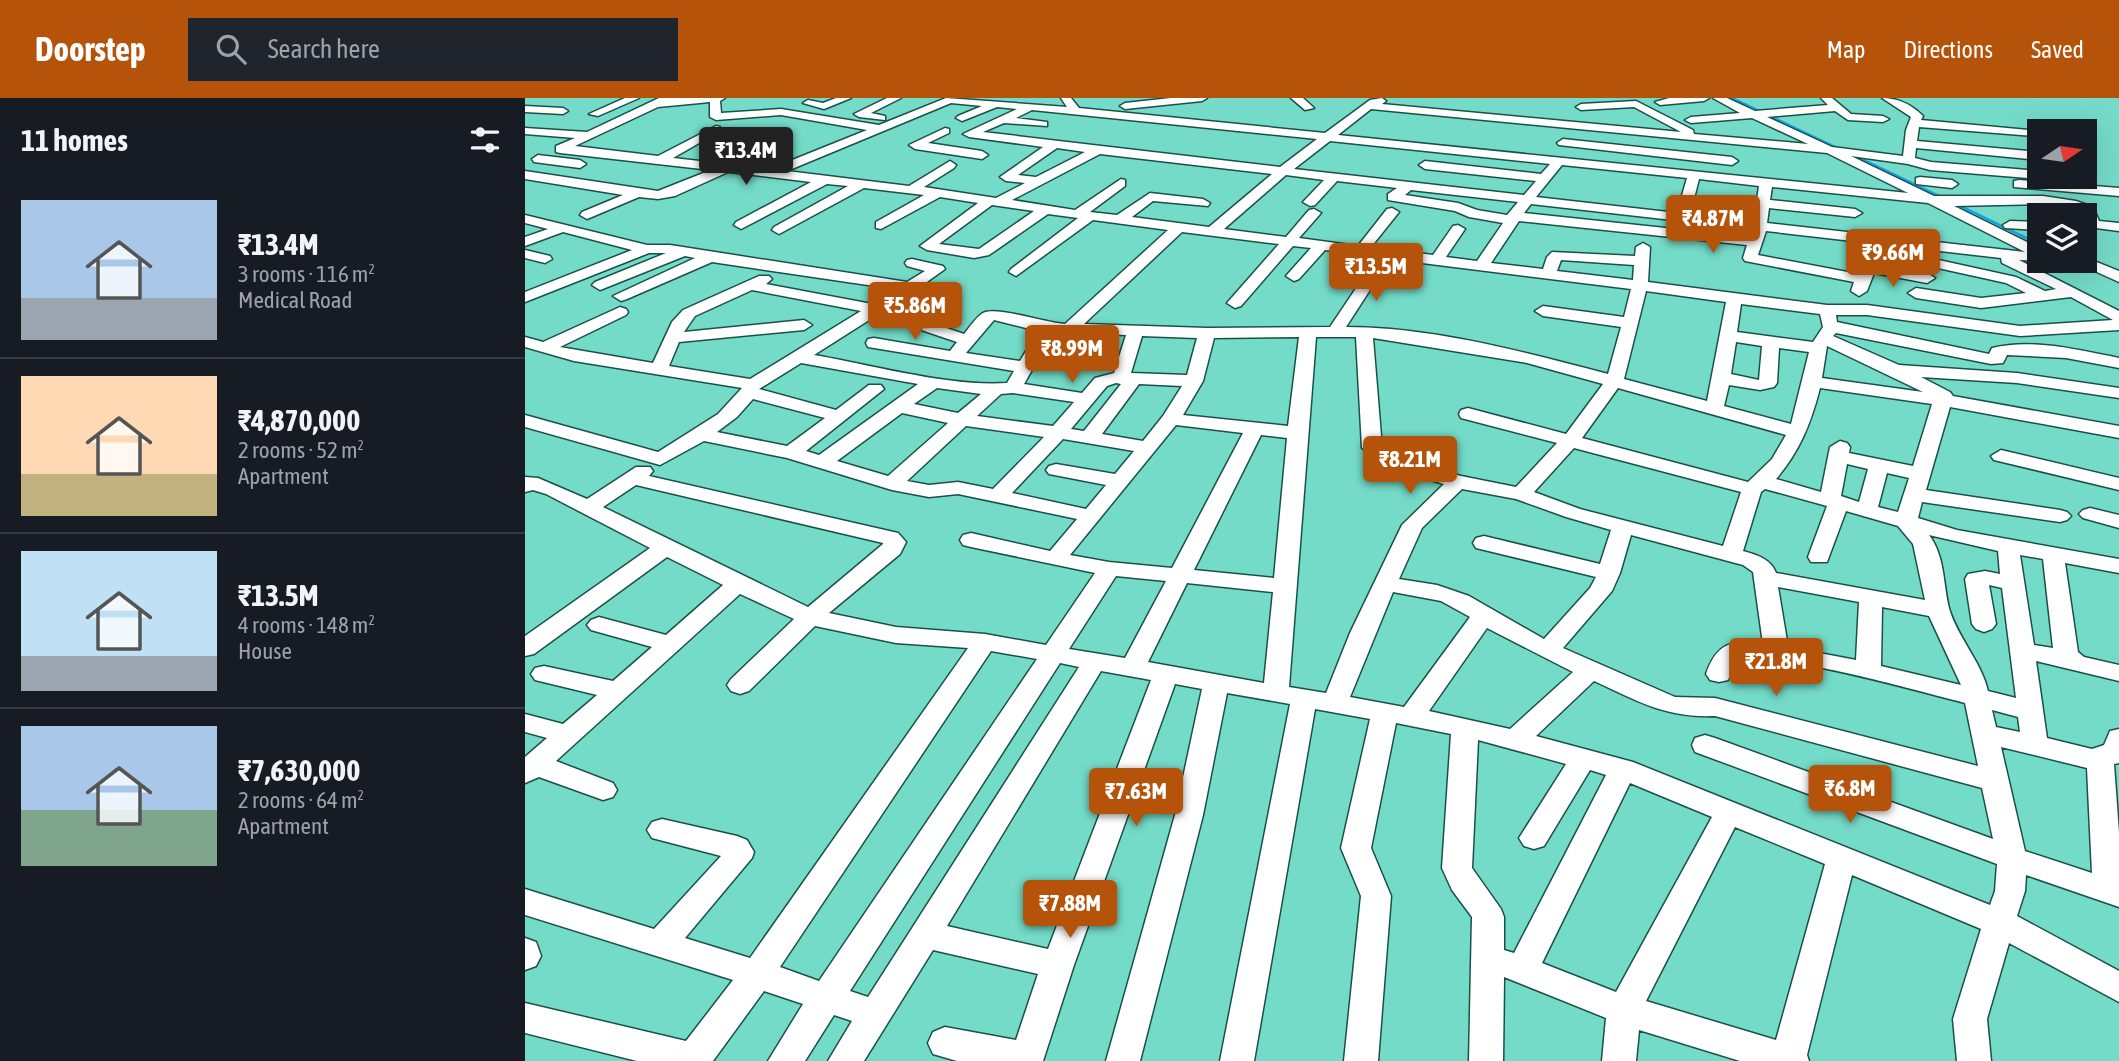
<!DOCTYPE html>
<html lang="en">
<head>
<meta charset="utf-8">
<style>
  :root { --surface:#171b24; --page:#20242c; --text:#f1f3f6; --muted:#9ea1a6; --line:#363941; --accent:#b45309 }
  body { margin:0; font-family:"Asap Condensed",sans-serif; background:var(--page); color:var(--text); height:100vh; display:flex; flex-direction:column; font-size:26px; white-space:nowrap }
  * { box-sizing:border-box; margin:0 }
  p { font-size:23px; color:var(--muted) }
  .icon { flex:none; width:38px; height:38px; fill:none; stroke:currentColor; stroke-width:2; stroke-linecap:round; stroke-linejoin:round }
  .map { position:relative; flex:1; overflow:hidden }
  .sheet { display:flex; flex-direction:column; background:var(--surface); width:525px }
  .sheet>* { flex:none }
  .needle { width:46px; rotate:77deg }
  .controls { position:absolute; left:1502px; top:21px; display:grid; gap:14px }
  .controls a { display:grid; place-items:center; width:70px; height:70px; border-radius:0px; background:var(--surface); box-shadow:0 7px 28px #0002; font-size:35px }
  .price { position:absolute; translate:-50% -60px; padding:0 16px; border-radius:7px; background:var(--accent); color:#fff; font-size:23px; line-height:46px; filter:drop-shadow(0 2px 4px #0008) }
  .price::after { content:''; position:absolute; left:50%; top:42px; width:21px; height:16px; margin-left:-10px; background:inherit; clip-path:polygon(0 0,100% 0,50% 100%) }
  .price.active { background:#222; color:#fff }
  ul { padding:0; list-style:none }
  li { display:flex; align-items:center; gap:21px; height:175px; padding:0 21px }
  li+li { border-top:2px solid var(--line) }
  li span { display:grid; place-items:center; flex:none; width:196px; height:140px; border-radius:0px; color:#555 }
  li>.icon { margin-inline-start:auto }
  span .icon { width:84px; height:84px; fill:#fffc; stroke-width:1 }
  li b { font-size:30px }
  h2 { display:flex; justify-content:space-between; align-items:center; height:84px; padding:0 21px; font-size:30px }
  header { display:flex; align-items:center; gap:42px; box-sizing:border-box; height:98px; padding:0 35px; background:var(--accent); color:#fff }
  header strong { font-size:33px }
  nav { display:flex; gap:38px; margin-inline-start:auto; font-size:24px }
  .search { width:490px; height:63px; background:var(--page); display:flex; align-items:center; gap:18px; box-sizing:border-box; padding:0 24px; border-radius:0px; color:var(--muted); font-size:26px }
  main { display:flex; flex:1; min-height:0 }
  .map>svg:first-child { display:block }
</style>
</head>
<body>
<header>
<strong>Doorstep</strong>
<div class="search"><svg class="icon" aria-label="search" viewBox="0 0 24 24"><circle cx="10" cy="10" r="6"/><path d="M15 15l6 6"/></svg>Search here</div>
<nav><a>Map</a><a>Directions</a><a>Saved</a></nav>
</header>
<main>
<section class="sheet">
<h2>11 homes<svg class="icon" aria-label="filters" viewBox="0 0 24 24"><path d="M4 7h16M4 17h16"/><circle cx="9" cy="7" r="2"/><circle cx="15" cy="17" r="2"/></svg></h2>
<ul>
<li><span style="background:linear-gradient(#a9c7e8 70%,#9aa5b1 0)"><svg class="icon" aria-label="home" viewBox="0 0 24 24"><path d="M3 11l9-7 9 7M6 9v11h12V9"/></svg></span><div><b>₹13.4M</b><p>3 rooms · 116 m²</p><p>Medical Road</p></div></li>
<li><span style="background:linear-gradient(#ffd9b3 70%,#c2b280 0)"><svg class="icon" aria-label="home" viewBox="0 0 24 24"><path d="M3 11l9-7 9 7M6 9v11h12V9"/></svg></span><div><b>₹4,870,000</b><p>2 rooms · 52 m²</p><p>Apartment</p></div></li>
<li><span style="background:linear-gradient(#bfe0f5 75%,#9aa5b1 0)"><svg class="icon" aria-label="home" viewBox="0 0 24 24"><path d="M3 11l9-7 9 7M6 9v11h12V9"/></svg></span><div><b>₹13.5M</b><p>4 rooms · 148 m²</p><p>House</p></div></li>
<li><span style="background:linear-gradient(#a9c7e8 60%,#7fa58c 0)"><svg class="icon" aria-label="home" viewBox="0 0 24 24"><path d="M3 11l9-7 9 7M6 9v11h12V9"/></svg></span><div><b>₹7,630,000</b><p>2 rooms · 64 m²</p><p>Apartment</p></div></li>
</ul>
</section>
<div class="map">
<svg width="1594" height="963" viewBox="0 0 1594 963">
  <rect width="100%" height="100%" fill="#74dbc8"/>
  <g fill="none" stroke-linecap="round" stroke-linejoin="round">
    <!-- stream -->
    <g stroke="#15a0ea" stroke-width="2.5">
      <polyline points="1207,0 1314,51"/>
      <polyline points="1328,57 1418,100"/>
      <polyline points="1429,105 1514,146"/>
    </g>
    <!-- minor casing -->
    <g stroke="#195148" stroke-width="3">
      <g id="minor">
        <polygon points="100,0 114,0 73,18 64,16"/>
        <path d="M 134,0 L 200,0 L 195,3 L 196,15 L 256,11 L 354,27 L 421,0 L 542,9 L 536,0 L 546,0 L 554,10 L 800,35 L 845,2 L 857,0 L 861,3 L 857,6 L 1156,34 L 1109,9 L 1056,12 L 1051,9 L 1056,6 L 1111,3 L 1168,32 L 1169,36 L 1283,46 L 1227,20 L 1166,25 L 1160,22 L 1166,19 L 1215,15 L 1188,0 L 1202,0 L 1230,13 L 1303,7 L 1296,0 L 1307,0 L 1326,16 L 1358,18 L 1364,21 L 1358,24 L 1323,22 L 1310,13 L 1242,19 L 1307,49 L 1378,58 L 1381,32 L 1386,19 L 1357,0 C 1373,0 1386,6 1398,18 L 1396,22 L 1513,33 L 1514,36 L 1509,38 L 1394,29 L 1392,43 L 1514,54 L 1514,62 L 1391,50 L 1390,60 L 1406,64 L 1514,73 L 1514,79 L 1519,79 L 1514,81 L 1405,72 L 1383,66 L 1326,58 L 1409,98 L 1518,98 L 1551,103 L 1568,109 L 1574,123 L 1594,125 L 1594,133 L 1563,129 L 1557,114 L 1518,106 L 1429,108 L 1514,150 L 1514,163 L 1519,163 L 1494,162 L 1594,213 L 1594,232 L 1495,238 L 1342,217 L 1311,217 L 1312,224 L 1464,256 L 1467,250 C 1507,240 1554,252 1594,260 L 1594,270 L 1541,260 L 1482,257 L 1478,265 L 1466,266 L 1311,235 L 1308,238 L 1374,267 L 1492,275 L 1594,290 L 1594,300 L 1492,285 L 1396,279 L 1425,294 L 1428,298 L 1594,328 L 1594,340 L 1425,309 L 1401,392 L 1535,412 L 1542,414 L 1546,418 L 1542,422 L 1535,424 L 1397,404 L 1393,420 L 1432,432 L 1594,461 L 1594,475 L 1540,465 L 1553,554 L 1559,559 L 1594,567 L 1594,583 L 1511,563 L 1522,640 L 1567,651 L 1579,647 L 1585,633 L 1594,631 L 1594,665 L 1589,666 L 1594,735 L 1594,809 L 1501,777 L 1500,793 L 1492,818 L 1594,873 L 1594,904 L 1484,845 L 1462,921 L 1466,963 L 1432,963 L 1428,921 L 1456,831 L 1327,777 L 1282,957 L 1284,963 L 1215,963 L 1114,932 L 1111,963 L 1077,963 L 1081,920 L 979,879 L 978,963 L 944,963 L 947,819 L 927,792 L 917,770 L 926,636 L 871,625 L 846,750 L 866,798 L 853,963 L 819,963 L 836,798 L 816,750 L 845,621 L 790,611 L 729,963 L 695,963 L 765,606 L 702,595 L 678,717 L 615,963 L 581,963 L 650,717 L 677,591 L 650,586 L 549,867 L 518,963 L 432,963 L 408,956 L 403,945 L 408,934 L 420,929 L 491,942 L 513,876 L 408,852 L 339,963 L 303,963 L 327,923 L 309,917 L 280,963 L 243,963 L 278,906 L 239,893 L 188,963 L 112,963 L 0,935 L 0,905 L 161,943 L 208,882 L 0,817 L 0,791 L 129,831 L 196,758 L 127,740 L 122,732 L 127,724 L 137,721 L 212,738 L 222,742 L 229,754 L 227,760 L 160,840 L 225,860 L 443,550 L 371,545 L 290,528 L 224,593 L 215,596 L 206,593 L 202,587 L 206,581 L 269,521 L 215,496 L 31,663 L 88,685 L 92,692 L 88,699 L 78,702 L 14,679 L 0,685 L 0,659 L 22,640 L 0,634 L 0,616 L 38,626 L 72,597 L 10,582 L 6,576 L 10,570 L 19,568 L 88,583 L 127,549 L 66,532 L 62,527 L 66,522 L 74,519 L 141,537 L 198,487 L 142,459 L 9,556 L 0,558 L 0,538 L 125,450 L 21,396 L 8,392 L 0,394 L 0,379 L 13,380 L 62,401 L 111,369 L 125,369 L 128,373 L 124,378 L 373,435 L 381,444 L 375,456 L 304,515 L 371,529 L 460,536 L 521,547 L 570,475 L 446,449 L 438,447 L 435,442 L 438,437 L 446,435 L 525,453 L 552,421 L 433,396 L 404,399 L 367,392 L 262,360 L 179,343 L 135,367 L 0,329 L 0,317 L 133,354 L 193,316 L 217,290 L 49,263 L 0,249 L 0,239 L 18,244 L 95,209 L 101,211 L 103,214 L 101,217 L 35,249 L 128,265 L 147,224 L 158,212 L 234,178 L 244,178 L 247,181 L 241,186 L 347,206 L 370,191 L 187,164 L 102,201 L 96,203 L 88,198 L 170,160 L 160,158 L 75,192 L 67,187 L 70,184 L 141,155 L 124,155 L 0,204 L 0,194 L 107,152 L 38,134 L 0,148 L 0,139 L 23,131 L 0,125 L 0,117 L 122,147 L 145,147 L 382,184 L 400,173 L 382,168 L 380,165 L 382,162 L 387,161 L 418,168 L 420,171 L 399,186 L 431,192 L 434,195 L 431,198 L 388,194 L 363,210 L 439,236 C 445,229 451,219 458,215 C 471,208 521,225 540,226 L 643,132 L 568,122 L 491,178 L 484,174 L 486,171 L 553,120 L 523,116 L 464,157 L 449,160 L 402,152 L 395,148 L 453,105 L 415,99 L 356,131 L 351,130 L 351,124 L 399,97 L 339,90 L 254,136 L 247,132 L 249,129 L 323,88 L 302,86 L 216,131 L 209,127 L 211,124 L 286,84 L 203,74 L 150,98 L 133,101 L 114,99 L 62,121 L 55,117 L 57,114 L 98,97 L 0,81 L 0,73 L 133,93 L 186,72 L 35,55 L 31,54 L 31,48 L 50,40 L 0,36 L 0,30 L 62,34 ZM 185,4 L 185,19 L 191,22 L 256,17 L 342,32 L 245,71 L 148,60 L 195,33 L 195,29 L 191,28 L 133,58 L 50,48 L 133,9 ZM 426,5 L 457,8 L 433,18 L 431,20 L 437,23 L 472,9 L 492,11 L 438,36 L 444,39 L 518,49 L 475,79 L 481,83 L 500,85 L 471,100 L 399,89 L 429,70 L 431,67 L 425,63 L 384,88 L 262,73 ZM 846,11 L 1302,55 L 1383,95 L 813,37 ZM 507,12 L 792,41 L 755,69 L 458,34 L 479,25 L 522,28 L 522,24 L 491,20 ZM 805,43 L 1025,66 L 1016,76 L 900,63 L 894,67 L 900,71 L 1011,83 L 999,97 L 769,71 ZM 532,50 L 560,54 L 511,79 L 493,77 ZM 575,56 L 747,76 L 684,129 L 607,119 L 628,103 L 683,108 L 685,105 L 678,101 L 625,95 L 592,117 L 565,114 L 600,88 L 600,82 L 596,81 L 550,112 L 487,102 ZM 1037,67 L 1162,80 L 1152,115 L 1011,99 ZM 761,77 L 799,82 L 778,104 L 785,108 L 790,107 L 812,83 L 872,90 L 863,96 L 863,102 L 930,113 L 944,119 L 978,125 L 952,163 L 921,159 L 940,131 L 933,127 L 928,128 L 908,157 L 846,149 L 874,114 L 867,110 L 862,111 L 833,148 L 774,140 L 796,115 L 789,111 L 784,112 L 761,139 L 699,131 ZM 1174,81 L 1234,88 L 1229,123 L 1165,116 ZM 1247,89 L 1403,105 L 1500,154 L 1242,125 L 1244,110 L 1330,119 L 1337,115 L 1330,111 L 1245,102 ZM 886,92 L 993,104 L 982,117 L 952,112 L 933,105 L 880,97 ZM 1006,106 L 1227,131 L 1225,139 L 999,115 ZM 467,107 L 509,113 L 454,151 L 414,146 ZM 994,123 L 1222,147 L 1218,160 L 1220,163 L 1329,184 L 1326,193 L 1334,198 L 1342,193 L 1349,175 L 1402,185 L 1410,180 L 1402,175 L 1345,166 L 1340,167 L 1333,176 L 1233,157 L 1241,133 L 1476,160 L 1477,165 L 1531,191 L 1520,193 L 1491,179 L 1409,161 L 1402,165 L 1404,168 L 1481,185 L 1501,195 L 1456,200 L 1391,190 L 1383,195 L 1391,200 L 1456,210 L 1546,199 L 1588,222 L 1495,228 L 1342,207 L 1302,207 L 1123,184 L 1125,149 L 1118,145 L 1111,149 L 1110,158 L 1027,154 L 1022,159 L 1018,171 L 966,165 ZM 657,134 L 754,146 L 702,205 L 710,210 L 716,208 L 768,148 L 786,150 L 761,178 L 769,183 L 774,181 L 800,152 L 852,159 L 805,229 L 682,230 L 559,226 ZM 865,161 L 1106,191 L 1099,219 L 1018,208 L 1010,213 L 1018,218 L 1096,229 L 1083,276 C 1000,254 907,229 821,229 ZM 1036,162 L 1109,167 L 1108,182 L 1032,173 ZM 227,192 L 336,213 L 225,281 L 144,268 L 154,244 L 279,232 L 287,227 L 279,222 L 159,234 L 170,218 ZM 1121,193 L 1201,204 L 1182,303 L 1099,281 ZM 1216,206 L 1295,216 L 1298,229 L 1288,244 L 1212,234 ZM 352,217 L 432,244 L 425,253 L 349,240 L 343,241 L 341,245 L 343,249 L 489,273 L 482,285 C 425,289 347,267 289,257 ZM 469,222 L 513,233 L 495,263 L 441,255 ZM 528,235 L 601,237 L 589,275 L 570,280 L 557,295 L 499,286 ZM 617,238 L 672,240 L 662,277 L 606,275 ZM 774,239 L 763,328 L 658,317 L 678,283 L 689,240 ZM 791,239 L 831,239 L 837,350 L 847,356 L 857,350 L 848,240 L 1002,265 L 1078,286 L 1041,336 L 943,310 L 936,312 L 934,316 L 936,320 L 1032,345 L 991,389 L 936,378 L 885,364 L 878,366 L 875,370 L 878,374 L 919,386 L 877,427 L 825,535 L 801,595 L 764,589 ZM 1211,244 L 1237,248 L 1234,282 L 1206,276 ZM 1302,248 L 1398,294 L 1297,280 ZM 1254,250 L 1284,254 L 1266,326 L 1199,308 L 1204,287 L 1235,292 L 1249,289 L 1252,285 ZM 276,265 L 393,286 L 294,357 L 281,353 L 359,291 L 356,287 L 344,287 L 311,312 L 234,291 ZM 591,285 L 596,286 L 559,333 L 546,331 L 582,288 ZM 614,286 L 657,288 L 638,318 L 618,343 L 577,336 ZM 412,290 L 456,296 L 433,315 L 389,306 ZM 1093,290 L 1261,337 L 1247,361 L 1223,384 L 1057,340 ZM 1295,290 L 1407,306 L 1388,368 L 1324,355 L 1325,349 L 1322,345 L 1315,343 L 1305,349 L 1296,394 L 1251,381 C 1275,353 1286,325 1295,290 ZM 488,295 L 549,304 L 528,328 L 452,318 L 476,296 ZM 228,301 L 300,320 L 262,348 L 192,334 L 212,319 ZM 377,315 L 423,325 L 363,378 L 312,363 ZM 651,327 L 718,335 L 647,470 L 584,464 L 545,457 ZM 441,328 L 519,339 L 468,391 L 433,384 L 404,387 L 382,383 ZM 736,337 L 762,340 L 749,480 L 669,472 ZM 538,341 L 609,353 L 590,376 L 531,366 L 524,368 L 521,372 L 524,376 L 581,387 L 561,411 L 487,395 ZM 1049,350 L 1216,394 L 1198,448 L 1055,411 L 1009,394 ZM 1322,366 L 1343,371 L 1334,404 L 1316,398 ZM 1362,375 L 1384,380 L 1373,414 L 1353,409 ZM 111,387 L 358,445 L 358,446 L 283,509 L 78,409 ZM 937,391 L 991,401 L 1041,419 L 1086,432 L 1075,466 L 959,438 L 951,440 L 948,445 L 951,450 L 1071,479 L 1065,490 L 1019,541 L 944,498 L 912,487 L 874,481 L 897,430 ZM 1240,391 L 1302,408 L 1283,459 L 1286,464 L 1302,464 L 1321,413 L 1373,428 L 1388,446 L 1400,502 L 1251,475 C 1246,461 1232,457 1218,453 L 1236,394 ZM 1106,437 L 1218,467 L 1228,474 L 1238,546 C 1207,542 1192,544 1181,576 L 1185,582 L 1194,584 L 1203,582 L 1211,563 C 1247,551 1396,594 1440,605 L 1453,668 L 1190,600 L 1150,599 L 1038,550 L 1087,493 L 1095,475 ZM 1404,437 L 1473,453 L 1475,476 L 1460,473 L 1443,476 L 1440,481 L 1447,526 L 1451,531 L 1459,534 L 1467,531 L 1471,526 L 1464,487 L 1477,490 L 1491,600 L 1463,593 C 1456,563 1432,539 1424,510 C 1418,486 1420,458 1404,437 ZM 1495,457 L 1518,461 L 1528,550 L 1509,547 ZM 591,478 L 641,483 L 600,560 L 544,551 ZM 662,485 L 748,494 L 739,585 L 623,564 ZM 1253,489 L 1334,504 L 1331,562 L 1263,549 ZM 868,494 L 916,503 L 945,519 L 879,609 L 825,599 ZM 1357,509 L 1404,518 L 1436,587 L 1356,568 ZM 962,530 L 1048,574 L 985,631 L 904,613 ZM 466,553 L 512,561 L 294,883 L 255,869 ZM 535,565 L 554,569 L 343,899 L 325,893 ZM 576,573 L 626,582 L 523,851 L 422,828 ZM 1069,583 C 1113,603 1140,620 1190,618 L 1457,690 L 1468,741 L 1190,640 L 1180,637 L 1170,640 L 1167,647 L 1170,654 L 1472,766 L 1470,793 L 1465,807 L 1108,664 L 1011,638 ZM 1467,612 L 1493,619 L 1495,634 L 1471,629 ZM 953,642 L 1041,666 L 994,740 L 999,748 L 1009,751 L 1019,748 L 1065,672 L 1081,677 L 989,855 L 979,852 L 979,819 L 976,811 L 947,770 ZM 1476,649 L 1562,670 L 1567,775 L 1500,753 ZM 1105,685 L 1187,719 L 1091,894 L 1017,865 ZM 1210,729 L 1300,766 L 1251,942 L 1121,903 Z"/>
        <polygon points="311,0 326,0 299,11 278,5 283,2 298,5"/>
        <polygon points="362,0 376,0 346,15 360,18 360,22 334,19 329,16"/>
        <polygon points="646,0 682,0 677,3 600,11 595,8 600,5"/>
        <polygon points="766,0 778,0 789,10 780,12"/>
        <polygon points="1184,0 1179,3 1135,7 1130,4 1144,0"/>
        <polygon points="0,8 38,10 43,13 38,16 0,14"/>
        <polygon points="420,30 424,31 424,35 403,45 457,53 463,57 457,61 390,51 384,47"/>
        <polygon points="1038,41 1207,59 1213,63 1207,67 1034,47 1032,45"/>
        <polygon points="13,57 55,62 61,66 55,70 9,64 7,61"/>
        <polygon points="1395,79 1427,82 1433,86 1427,90 1391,86 1391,80"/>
        <polygon points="1494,82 1594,90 1594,98 1489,89 1489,83"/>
        <polygon points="1485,123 1514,124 1514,132 1480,130 1478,127"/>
        <polygon points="0,152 25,158 27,161 20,165 0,160"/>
        <polygon points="1559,159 1594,173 1594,184 1554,166 1552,163 1559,163"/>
        <polygon points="1476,352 1594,380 1594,392 1469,362 1466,358"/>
        <polygon points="1565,410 1594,417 1594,430 1558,420 1554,416 1558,412"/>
        <polygon points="0,840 11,844 16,858 11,868 0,872"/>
      </g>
    </g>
    <!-- minor -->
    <use href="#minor" fill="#fff" fill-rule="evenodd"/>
  </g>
</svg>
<div class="controls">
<a><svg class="needle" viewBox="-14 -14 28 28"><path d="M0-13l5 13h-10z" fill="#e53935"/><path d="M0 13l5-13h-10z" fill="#9ea1a6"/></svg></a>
<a><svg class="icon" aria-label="layers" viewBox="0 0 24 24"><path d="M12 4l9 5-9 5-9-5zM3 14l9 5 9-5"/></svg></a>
</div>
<b class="price active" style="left:221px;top:89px">₹13.4M</b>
<b class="price" style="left:1188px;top:157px">₹4.87M</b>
<b class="price" style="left:1368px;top:191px">₹9.66M</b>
<b class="price" style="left:851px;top:205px">₹13.5M</b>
<b class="price" style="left:390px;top:244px">₹5.86M</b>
<b class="price" style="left:547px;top:287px">₹8.99M</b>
<b class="price" style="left:885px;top:398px">₹8.21M</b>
<b class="price" style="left:1251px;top:600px">₹21.8M</b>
<b class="price" style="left:1325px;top:727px">₹6.8M</b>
<b class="price" style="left:611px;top:730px">₹7.63M</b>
<b class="price" style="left:545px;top:842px">₹7.88M</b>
</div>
</main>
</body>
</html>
